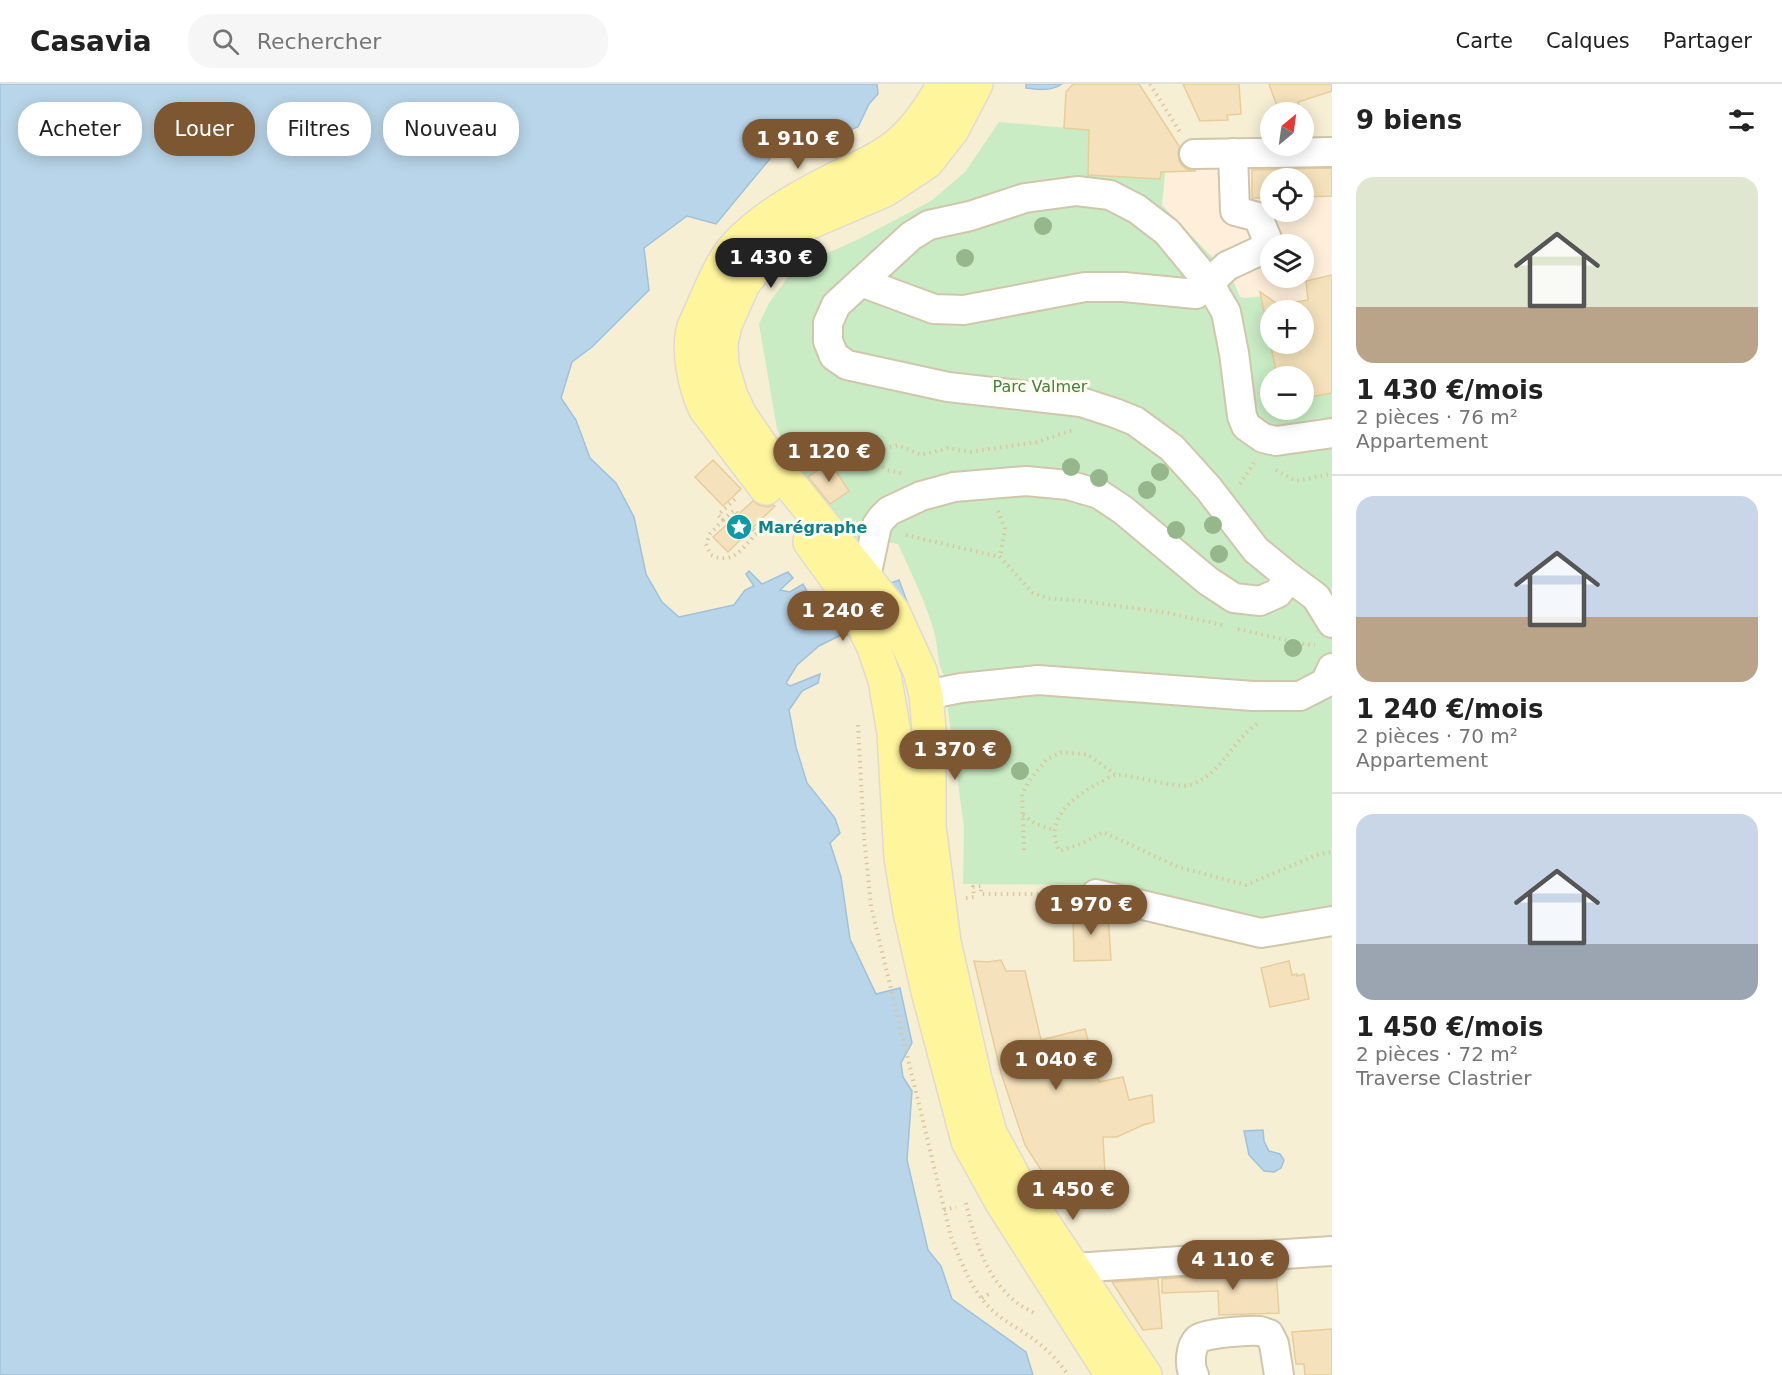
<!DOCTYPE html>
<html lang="fr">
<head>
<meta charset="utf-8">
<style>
  :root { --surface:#fff; --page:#f6f6f6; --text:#222; --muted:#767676; --line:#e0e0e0; --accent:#7d5732 }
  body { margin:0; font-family:"DejaVu Sans",sans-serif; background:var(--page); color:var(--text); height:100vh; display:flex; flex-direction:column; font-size:22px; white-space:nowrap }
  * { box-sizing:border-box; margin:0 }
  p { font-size:20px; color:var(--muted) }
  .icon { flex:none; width:33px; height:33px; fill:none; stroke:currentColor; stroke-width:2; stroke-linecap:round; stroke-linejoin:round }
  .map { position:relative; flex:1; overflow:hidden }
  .sheet { display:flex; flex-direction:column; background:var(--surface); width:450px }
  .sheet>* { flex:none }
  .banner { position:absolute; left:18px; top:18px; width:570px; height:54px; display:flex; gap:12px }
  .needle { width:39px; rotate:29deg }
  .tools { position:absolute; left:1260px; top:18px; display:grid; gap:12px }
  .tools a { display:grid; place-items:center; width:54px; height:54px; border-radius:50%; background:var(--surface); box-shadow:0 3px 15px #0003; font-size:30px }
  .price { position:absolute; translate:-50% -51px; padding:0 14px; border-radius:21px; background:var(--accent); color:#fff; font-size:20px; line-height:39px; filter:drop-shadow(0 2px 3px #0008) }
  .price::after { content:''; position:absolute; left:50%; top:36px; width:18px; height:14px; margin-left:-9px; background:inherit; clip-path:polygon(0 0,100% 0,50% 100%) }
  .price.selected { background:#222; color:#fff }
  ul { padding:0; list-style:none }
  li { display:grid; align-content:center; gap:12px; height:318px; padding:0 24px }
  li+li { border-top:2px solid var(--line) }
  li span { display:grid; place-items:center; height:186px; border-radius:18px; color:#555 }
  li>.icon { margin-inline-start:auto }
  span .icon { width:108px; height:108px; fill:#fffc; stroke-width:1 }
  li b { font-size:26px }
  h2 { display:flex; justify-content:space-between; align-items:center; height:72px; padding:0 24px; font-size:26px }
  .tag { padding:0 21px; border-radius:24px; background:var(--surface); box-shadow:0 3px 15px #0003; font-size:21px; line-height:54px }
  .tag.selected { background:var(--accent); color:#fff }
  header { display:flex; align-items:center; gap:36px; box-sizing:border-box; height:84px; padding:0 30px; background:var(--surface); border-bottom:2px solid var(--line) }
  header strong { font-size:28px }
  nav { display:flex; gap:33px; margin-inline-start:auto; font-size:21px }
  .search { width:420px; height:54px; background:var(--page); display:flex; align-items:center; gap:15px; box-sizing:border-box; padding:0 21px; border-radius:24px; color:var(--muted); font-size:22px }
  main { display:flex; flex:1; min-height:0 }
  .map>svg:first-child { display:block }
</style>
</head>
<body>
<header>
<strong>Casavia</strong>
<div class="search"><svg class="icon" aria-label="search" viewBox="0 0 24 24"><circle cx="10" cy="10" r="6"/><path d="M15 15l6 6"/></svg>Rechercher</div>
<nav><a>Carte</a><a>Calques</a><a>Partager</a></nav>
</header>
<main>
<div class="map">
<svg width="1332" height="1291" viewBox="0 0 1332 1291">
  <rect width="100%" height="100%" fill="#fdfbe6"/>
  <!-- residential -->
  <path fill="#f6efd4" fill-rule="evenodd" d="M 877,0 L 1332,0 L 1332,1291 L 1033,1291 L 1026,1267 L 952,1215 L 941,1182 L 928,1166 L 907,1076 L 912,1007 L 903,993 L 901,979 L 912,959 L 900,904 L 876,911 L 850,855 L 841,793 L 829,759 L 835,733 L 807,699 L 791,641 L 789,626 L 802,607 L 818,599 L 820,591 L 790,602 L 786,600 L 797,581 L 819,562 L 839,552 L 875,547 L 899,496 L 827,522 L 813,518 L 790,508 L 762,500 L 745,506 L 734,521 L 679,533 L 662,518 L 646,490 L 634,433 L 616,399 L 590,374 L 576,336 L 561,314 L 572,278 L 592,263 L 649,206 L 643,164 L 687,132 L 716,139 L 773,71 L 798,67 L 817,53 L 832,53 L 858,43 L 869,20 L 878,10 ZM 1270,28 L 1304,28 L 1304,62 L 1270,62 ZM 1270,94 L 1304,94 L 1304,128 L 1270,128 ZM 1270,160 L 1304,160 L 1304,194 L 1270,194 ZM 1270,226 L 1304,226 L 1304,260 L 1270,260 ZM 1270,292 L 1304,292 L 1304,326 L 1270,326 Z"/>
  <!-- commercial -->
  <path fill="#feeeda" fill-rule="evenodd" d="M 1332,76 L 1332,192 L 1306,197 L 1308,216 L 1273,223 L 1266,212 L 1245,214 L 1240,213 L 1227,182 L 1215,176 L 1162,121 L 1166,80 ZM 1270,94 L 1304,94 L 1304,128 L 1270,128 ZM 1270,160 L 1304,160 L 1304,194 L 1270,194 Z"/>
  <!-- green -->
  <path fill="#c9ecc4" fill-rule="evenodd" d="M 999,38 L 1091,46 L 1166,80 L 1162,121 L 1215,176 L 1227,182 L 1240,213 L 1245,214 L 1265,212 L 1272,217 L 1273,222 L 1308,216 L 1306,197 L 1332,192 L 1332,829 L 1259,839 L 1106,801 L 963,800 L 964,743 L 947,619 L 949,597 C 936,586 939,564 934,548 C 926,518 911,489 898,460 L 873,455 L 847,454 L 807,403 L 777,345 L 759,240 L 769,219 L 788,193 L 810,177 L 859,155 L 931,117 L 965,88 ZM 1270,226 L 1304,226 L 1304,260 L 1270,260 ZM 1270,292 L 1304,292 L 1304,326 L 1270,326 Z"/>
  <!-- water -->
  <g fill="#b9d5e9" stroke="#9fc2db" stroke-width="1.5">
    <polygon points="0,0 877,0 878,10 869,20 858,43 832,53 817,53 798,67 773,71 716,140 687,132 644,164 649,206 592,263 572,278 561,314 576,336 590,374 616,399 634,433 646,490 662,518 679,533 734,521 745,506 754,502 746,490 749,487 762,500 788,488 793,494 780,506 790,508 803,500 813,518 827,522 899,496 912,531 875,547 839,552 819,562 797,581 786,599 790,602 820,590 818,599 802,607 789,626 796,663 807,699 835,734 840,749 830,759 841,793 850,855 876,910 900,904 912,959 901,979 903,993 912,1007 907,1076 928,1166 941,1182 952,1215 1026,1268 1033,1291 0,1291"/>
    <path d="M 1026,0 L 1062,0 C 1052,7 1039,6 1026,4 Z"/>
    <polygon points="1263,1046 1264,1057 1269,1067 1280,1070 1284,1076 1281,1084 1274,1088 1264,1087 1249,1071 1244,1047"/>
  </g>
  <!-- building -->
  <g fill="#f5e2bc" stroke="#e8cd9c" stroke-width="1.5" fill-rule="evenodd">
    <polygon points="1073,0 1139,0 1179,62 1178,71 1180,79 1186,85 1196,87 1161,88 1160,95 1088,91 1089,46 1064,44 1066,8"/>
    <polygon points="1183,0 1239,0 1241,30 1227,31 1228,36 1200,37"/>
    <polygon points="1269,0 1332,0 1332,7 1298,18 1299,21 1279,28"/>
    <polygon points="1332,84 1332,112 1304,113 1304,94 1270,94 1270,114 1252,114 1252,86"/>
    <path d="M 1332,191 L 1332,309 L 1304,314 L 1304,292 L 1277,292 L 1260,208 L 1279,221 L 1308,216 L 1306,197 ZM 1270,226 L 1304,226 L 1304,260 L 1270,260 Z"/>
    <polygon points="713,376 741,405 723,422 695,393"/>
    <polygon points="830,378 849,407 830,420 808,393"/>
    <polygon points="753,417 759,421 768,423 773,421 775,422 728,468 713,453"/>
    <polygon points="1080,815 1085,822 1092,826 1108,830 1111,876 1074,877 1073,832 1080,831"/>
    <polygon points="1001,876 1006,887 1025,887 1041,956 1085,945 1099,998 1123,993 1129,1016 1152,1011 1154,1038 1143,1041 1117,1053 1103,1053 1106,1108 1070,1131 1025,1061 1001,989 974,877 987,878"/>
    <polygon points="1289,877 1292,891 1297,890 1297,892 1304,890 1309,915 1270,923 1261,884"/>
    <polygon points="1276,1187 1279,1229 1219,1231 1218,1207 1162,1209 1162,1195"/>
    <polygon points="1158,1195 1162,1244 1143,1246 1112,1198"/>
    <polygon points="1332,1245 1332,1291 1305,1291 1304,1280 1296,1280 1292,1248"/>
  </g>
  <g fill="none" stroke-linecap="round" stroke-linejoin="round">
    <!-- minor casing -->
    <g stroke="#d0c6ab" stroke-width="32">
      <g id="minor">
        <polyline points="1194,70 1332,68"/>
        <polyline points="861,198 911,152 929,141 970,132 1025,114 1077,107 1110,111 1137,125 1167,148 1209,199 1227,182 1270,162 1258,133 1235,127 1233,69"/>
        <polyline points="1289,493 1316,513 1332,539"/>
        <polyline points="853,504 866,493 877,441 882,434 889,427 921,412 954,403 1026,397 1068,401 1099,410 1123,426 1208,497 1234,514 1260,517 1278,509 1289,493 1256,466 1209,405 1172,364 1135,337 1115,329 1081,318 948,303 847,281 834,272 828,257 828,239 836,221 861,198 934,225 964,226 1085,203 1124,203 1196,210 1209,199 1226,228 1234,269 1242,332 1246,342 1263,354 1276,357 1332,349"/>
        <polyline points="926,611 961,604 1038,596 1253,612 1300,612 1325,599 1332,584"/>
        <polyline points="1096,810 1261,849 1332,837"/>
        <polyline points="1074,1184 1332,1167"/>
        <path d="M 1194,1291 C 1189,1282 1190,1262 1198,1255 C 1205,1249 1250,1246 1260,1247 C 1261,1247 1268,1250 1269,1250 L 1274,1260 L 1279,1291"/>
      </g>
    </g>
    <!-- major casing -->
    <g stroke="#dfdbd3" stroke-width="36">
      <g id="major">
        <polyline points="976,0 952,46 927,78 885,106 801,142 780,158 761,177 743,200 725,241 721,259 722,282 731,312 740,331 772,378 893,528 920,587 926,611 929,645 929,742 944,858 975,995 990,1049 1018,1101 1145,1291"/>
        <path d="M 766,404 L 705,324 C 695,303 687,266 694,243 C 697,235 702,227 705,218 C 714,198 723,175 739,159 C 766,131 803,111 837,94 C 859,84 887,72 904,55 C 921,39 933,20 944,0"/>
        <polyline points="810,458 847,509 873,561 885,596 894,649 901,774 910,828 928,907 968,1057 1001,1117 1112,1291"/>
      </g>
    </g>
    <!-- path -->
    <g stroke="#dac69f" stroke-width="4" stroke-dasharray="1.5 4.5" stroke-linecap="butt">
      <polyline points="1150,0 1180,48"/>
      <polyline points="1276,386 1296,397 1332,390"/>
      <polyline points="901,389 887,386 878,379 879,370 886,364 898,361 921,371 948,364 970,368 1037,358 1070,347 1074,347"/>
      <polyline points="1240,400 1254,379"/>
      <polyline points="998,427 1005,445 1000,473"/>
      <path d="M 723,436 L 710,450 L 706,460 L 711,471 C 734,481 741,465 757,449 L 734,426 L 723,436 L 718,431 L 736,414"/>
      <polyline points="906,451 1000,473 1033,509 1047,514 1084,517 1168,529 1222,541"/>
      <polyline points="1238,545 1304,560 1315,561"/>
      <path d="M 1257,640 C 1231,657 1222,691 1190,701 C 1178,705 1134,691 1118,691 C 1111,691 1103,697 1097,700 C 1073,713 1042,737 1060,767 L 1083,759 L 1103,748 L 1178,783 L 1246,801 L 1319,770 L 1332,768"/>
      <path d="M 858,641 L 864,753 L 871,822 L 951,1153 C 961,1177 970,1203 988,1222 C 1000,1235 1015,1242 1029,1252 C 1044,1262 1058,1276 1068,1291"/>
      <polyline points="1023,731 1036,740 1054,746"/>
      <polyline points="1024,766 1022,710 1029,697 1047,675 1062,668 1088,671 1115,690"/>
      <polyline points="966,814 974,813 973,803 981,802 981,810 1069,810"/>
      <path d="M 966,1119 C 974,1155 986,1194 1016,1218 C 1022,1223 1029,1226 1036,1230"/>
      <polyline points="944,1126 956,1123"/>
      <polyline points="982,1214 992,1208"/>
    </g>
    <!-- minor -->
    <use href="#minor" stroke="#fff" stroke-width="28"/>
    <!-- major -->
    <use href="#major" stroke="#fff59c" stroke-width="33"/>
  </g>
  <!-- trees -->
  <g fill="#96b78b">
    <circle cx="1043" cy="142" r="9"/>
    <circle cx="965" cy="174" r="9"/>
    <circle cx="1071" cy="383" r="9"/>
    <circle cx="1160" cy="388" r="9"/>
    <circle cx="1099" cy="394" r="9"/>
    <circle cx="1147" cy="406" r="9"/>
    <circle cx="1213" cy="441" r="9"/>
    <circle cx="1176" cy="446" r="9"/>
    <circle cx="1219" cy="470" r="9"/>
    <circle cx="1293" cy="564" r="9"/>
    <circle cx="1020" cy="687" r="9"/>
  </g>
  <!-- icons -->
  <defs>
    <g id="sight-disc" transform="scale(1.35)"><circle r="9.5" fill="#0f9aa8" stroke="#fffdee"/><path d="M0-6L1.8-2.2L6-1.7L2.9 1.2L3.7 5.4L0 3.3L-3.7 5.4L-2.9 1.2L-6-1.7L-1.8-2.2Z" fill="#fff"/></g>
  </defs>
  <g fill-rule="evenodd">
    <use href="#sight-disc" x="739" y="443"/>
  </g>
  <g text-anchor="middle" stroke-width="6" stroke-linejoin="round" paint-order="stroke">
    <!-- park labels -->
    <g font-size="16" fill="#428040" stroke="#fffdee">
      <text x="1040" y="308">Parc Valmer</text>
    </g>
    <!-- culture labels -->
    <g font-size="16" font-weight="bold" fill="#0d838f" stroke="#fffdee" text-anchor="start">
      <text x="758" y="449">Marégraphe</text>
    </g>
  </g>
</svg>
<div class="tools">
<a><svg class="needle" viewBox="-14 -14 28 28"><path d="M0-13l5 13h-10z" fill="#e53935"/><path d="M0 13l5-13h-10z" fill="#767676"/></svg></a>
<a><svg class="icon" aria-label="locate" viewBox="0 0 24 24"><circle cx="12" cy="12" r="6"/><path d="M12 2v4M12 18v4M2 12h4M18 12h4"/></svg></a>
<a><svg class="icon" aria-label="layers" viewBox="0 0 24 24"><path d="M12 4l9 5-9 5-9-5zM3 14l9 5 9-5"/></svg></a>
<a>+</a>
<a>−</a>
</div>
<b class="price" style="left:798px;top:86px">1 910 €</b>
<b class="price selected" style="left:771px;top:205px">1 430 €</b>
<b class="price" style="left:829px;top:399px">1 120 €</b>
<b class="price" style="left:843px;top:558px">1 240 €</b>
<b class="price" style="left:955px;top:697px">1 370 €</b>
<b class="price" style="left:1091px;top:852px">1 970 €</b>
<b class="price" style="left:1056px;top:1007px">1 040 €</b>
<b class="price" style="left:1073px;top:1137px">1 450 €</b>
<b class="price" style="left:1233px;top:1207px">4 110 €</b>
<div class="banner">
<a class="tag">Acheter</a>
<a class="tag selected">Louer</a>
<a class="tag">Filtres</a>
<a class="tag">Nouveau</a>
</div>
</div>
<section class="sheet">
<h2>9 biens<svg class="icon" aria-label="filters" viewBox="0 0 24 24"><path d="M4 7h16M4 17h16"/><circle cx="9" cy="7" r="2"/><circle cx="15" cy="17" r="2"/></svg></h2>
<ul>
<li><span style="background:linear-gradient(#dfe7d0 70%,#b9a48a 0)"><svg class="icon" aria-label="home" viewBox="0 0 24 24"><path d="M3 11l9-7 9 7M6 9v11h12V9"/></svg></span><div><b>1 430 €/mois</b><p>2 pièces · 76 m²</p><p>Appartement</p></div></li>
<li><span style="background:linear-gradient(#c9d6e8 65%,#b9a48a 0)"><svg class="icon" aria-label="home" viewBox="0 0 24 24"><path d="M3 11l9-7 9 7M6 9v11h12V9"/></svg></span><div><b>1 240 €/mois</b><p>2 pièces · 70 m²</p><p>Appartement</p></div></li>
<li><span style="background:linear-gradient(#c9d6e8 70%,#9aa5b1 0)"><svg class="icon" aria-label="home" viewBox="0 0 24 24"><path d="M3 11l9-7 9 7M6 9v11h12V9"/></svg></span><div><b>1 450 €/mois</b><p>2 pièces · 72 m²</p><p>Traverse Clastrier</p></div></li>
</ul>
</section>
</main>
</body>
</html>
